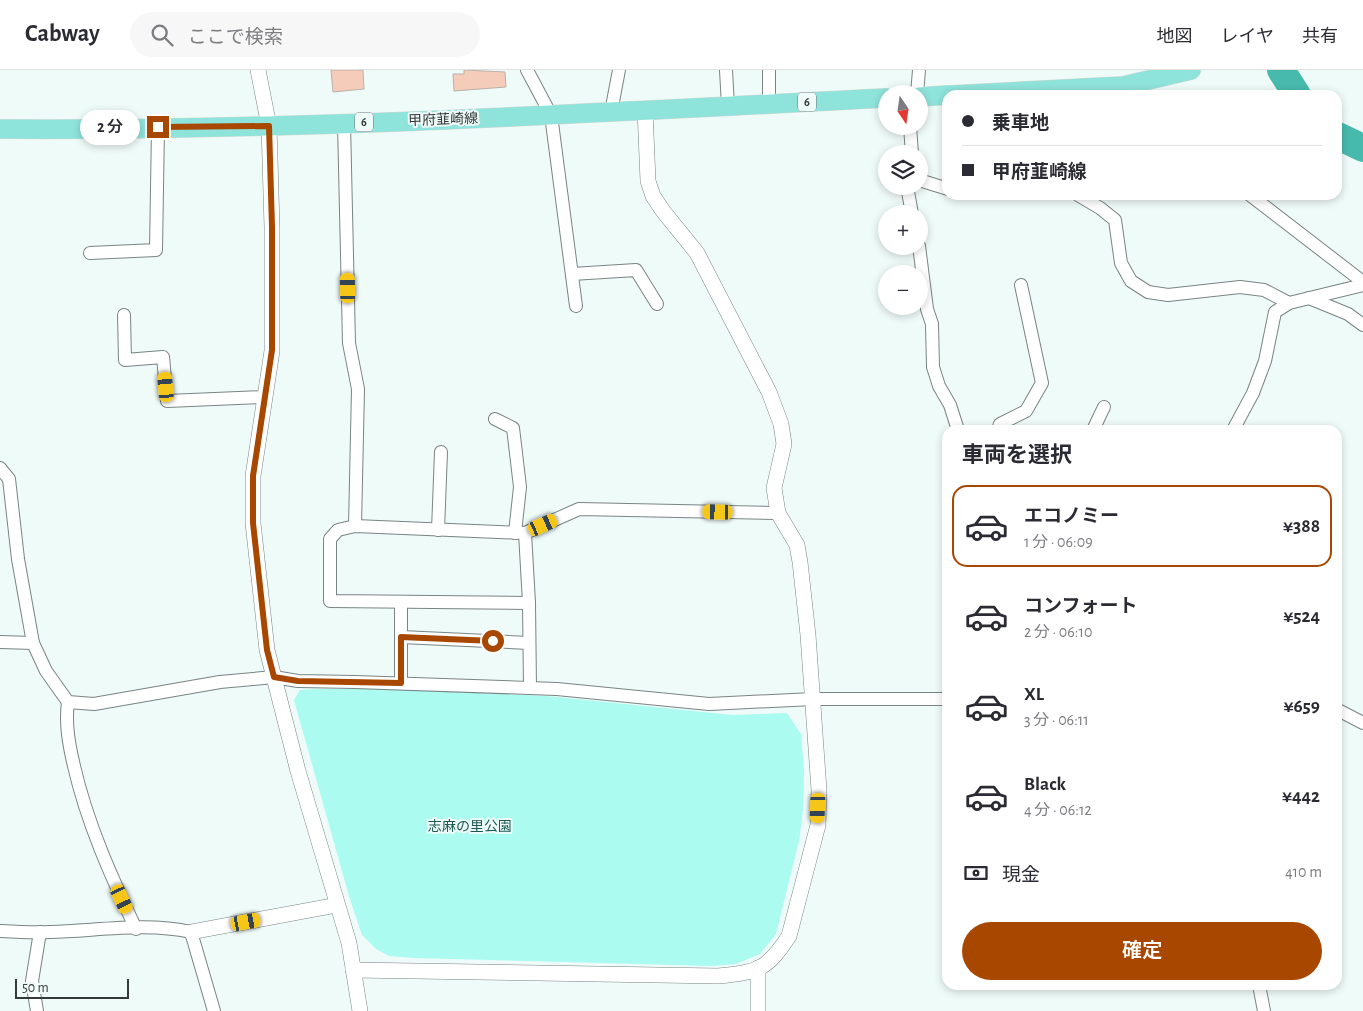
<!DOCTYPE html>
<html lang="ja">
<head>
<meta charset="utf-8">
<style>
	body { margin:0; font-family:"Alegreya Sans","Noto Sans JP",sans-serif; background:#f7f7f7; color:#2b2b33; height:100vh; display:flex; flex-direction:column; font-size:19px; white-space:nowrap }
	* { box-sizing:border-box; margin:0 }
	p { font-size:16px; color:#7c7c81 }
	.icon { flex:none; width:28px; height:28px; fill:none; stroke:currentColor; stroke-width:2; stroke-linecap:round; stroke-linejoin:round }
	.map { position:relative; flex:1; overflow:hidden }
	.details { position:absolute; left:942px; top:355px; width:400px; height:565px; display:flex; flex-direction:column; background:#fff; border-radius:15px; box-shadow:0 2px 8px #0003 }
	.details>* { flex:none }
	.banner { position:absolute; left:942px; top:20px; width:400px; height:110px; border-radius:15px; box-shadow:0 2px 8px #0003; display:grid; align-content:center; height:110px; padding:0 20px; background:#fff }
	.needle { width:32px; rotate:167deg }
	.tools { position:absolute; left:878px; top:15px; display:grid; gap:10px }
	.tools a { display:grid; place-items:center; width:50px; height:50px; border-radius:50%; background:#fff; box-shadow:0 2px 8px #0003; font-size:25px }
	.scale { position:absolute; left:15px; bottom:12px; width:114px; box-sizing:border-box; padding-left:5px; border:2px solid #353a39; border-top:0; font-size:14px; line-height:18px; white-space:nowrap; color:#353a39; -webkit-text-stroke:4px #effbf9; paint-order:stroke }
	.end { position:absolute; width:22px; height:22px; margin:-11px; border:6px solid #a84700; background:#fff; box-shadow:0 0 0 2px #fff }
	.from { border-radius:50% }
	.bubble { position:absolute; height:35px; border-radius:18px; background:#fff; box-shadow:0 2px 8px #0003; font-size:16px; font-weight:600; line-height:35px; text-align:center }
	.car { position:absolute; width:15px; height:30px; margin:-15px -8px; border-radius:6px; box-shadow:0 0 4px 1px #0007; background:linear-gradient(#f5c518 24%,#345 0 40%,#f5c518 0 76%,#345 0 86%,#f5c518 0) }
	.banner b { display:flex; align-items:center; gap:18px; height:48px; font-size:19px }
	.banner b+b { border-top:1px solid #e1e1e2 }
	.banner i { width:12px; height:12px; background:#2b2b33 }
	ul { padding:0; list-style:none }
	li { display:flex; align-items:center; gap:15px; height:82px; margin:0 10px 8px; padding:0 10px; border:2px solid transparent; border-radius:15px }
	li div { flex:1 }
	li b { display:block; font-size:19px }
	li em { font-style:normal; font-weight:600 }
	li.current { border-color:#a84700 }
	li>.icon { width:45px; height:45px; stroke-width:1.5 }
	h2 { padding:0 20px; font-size:22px; line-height:60px }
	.pay { display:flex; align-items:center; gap:12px; height:55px; padding:0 20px; font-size:19px }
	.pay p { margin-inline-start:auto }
	.cta { display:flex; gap:10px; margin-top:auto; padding:10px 20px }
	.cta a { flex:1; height:58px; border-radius:30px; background:#a84700; color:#fff; font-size:20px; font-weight:600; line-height:58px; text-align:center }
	header { display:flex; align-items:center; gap:30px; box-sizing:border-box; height:70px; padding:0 25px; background:#fff; border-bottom:1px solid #e1e1e2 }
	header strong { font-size:24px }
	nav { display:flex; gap:28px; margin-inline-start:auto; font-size:18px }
	.search { width:350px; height:45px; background:#f7f7f7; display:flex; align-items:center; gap:12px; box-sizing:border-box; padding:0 18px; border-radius:28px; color:#7c7c81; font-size:19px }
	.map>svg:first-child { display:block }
	.green { fill:#abfbf0 }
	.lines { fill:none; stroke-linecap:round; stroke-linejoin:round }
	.river { stroke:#48baad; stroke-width:28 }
	.building { fill:#f4ccb9; stroke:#bab0ab }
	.minor-casing { stroke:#798483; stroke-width:14 }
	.tertiary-casing { stroke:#798483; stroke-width:16 }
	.primary-casing { stroke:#d7d8d7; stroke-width:20 }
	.minor { stroke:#fff; stroke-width:12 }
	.tertiary { stroke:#fff; stroke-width:15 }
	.primary { stroke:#8ee3da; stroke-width:19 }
	.route { stroke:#a84700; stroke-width:6 }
	.labels { text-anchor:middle; stroke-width:4; stroke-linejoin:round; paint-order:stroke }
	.shield { fill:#effbf9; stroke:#6d7473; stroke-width:1 }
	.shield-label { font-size:12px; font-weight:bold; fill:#353a39 }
	.street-label { font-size:14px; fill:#353a39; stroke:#effbf9 }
	.park-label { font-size:14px; fill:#1b5a53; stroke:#effbf9 }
</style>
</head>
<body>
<header>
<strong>Cabway</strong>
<div class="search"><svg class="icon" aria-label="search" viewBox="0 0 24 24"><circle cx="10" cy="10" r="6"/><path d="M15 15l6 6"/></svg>ここで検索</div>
<nav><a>地図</a><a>レイヤ</a><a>共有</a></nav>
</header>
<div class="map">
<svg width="1363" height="941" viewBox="0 0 1363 941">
	<rect width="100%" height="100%" fill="#effbf9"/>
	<path class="green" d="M315 619H386L547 626 733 645 787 643 801 664 804 701 803 740 799 771 776 864 760 884 736 894 711 896 414 888 389 886 376 879 362 865 349 826 294 630 300 620Z"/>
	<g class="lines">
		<g class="river">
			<path d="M1281 0 1297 25"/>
			<path d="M1338 66 1363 78"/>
		</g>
	</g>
	<g class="building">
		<path d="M331 0H363L364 19 333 22Z"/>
		<path d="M464 0 505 2 506 17 454 21 453 4H464Z"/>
	</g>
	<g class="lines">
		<defs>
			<g id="minor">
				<path d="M527 0 551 45 576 236"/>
				<path d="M726 0 728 36"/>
				<path d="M769 0V34"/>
				<path d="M917 24 919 0"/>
				<path d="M611 42 619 0"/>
				<path d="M344 53 349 273 358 319 355 456"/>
				<path d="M910 56 912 84"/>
				<path d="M919 110 948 119"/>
				<path d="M907 116 912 144"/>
				<path d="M1078 125 1100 138 1115 150 1121 193 1131 211 1148 222 1168 225 1240 217 1264 220 1289 233"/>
				<path d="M1250 125 1363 212"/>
				<path d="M919 176 927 239 932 254 933 297 939 316 950 335 958 360"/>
				<path d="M90 183 156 180 158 57"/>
				<path d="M572 204 636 200 657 234"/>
				<path d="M1309 228 1348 244 1363 255"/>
				<path d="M124 245 125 290 163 287 167 331 265 327"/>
				<path d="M495 349 513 358 520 417 515 463"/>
				<path d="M998 360 1000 354 1026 341 1042 313 1021 215"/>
				<path d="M1093 360 1104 337"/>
				<path d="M1233 360 1253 323 1265 291 1275 242 1289 233 1363 215"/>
				<path d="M0 398 9 409 18 489 33 573 46 601 68 632 94 634 220 612 274 607 298 611 355 612 557 619 709 634 813 629H948"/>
				<path d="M438 460 441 382"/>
				<path d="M525 463 529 533 530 618"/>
				<path d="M529 533 330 531V469L338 460 355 456 525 463 579 439 778 443"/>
				<path d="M401 567 529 573"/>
				<path d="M0 572 33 573"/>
				<path d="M401 613V532"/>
				<path d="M68 632C65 654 69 675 74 696 87 753 111 806 136 859"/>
				<path d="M1338 640 1363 653"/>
				<path d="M0 861C17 862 33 863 50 862 96 861 146 852 191 862L214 941"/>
				<path d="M1259 915 1264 941"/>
				<path d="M37 941 32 911 40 862"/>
			</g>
			<g id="tertiary">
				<path d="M258 0 269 56 272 157V281L253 406V453L267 580 298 701 349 873 360 941"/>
				<path d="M191 862 337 835"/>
				<path d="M353 900 718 906C758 902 767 900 789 866L818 755 819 720 808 565 800 492 797 475 778 443 774 418 784 374 781 354 769 322 697 183 663 141 653 126 648 111 645 40"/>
				<path d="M758 941V898"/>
			</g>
			<g id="primary">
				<path d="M951 25 1123 16 1191 0"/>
				<path d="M919 27 948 25"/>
				<path d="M0 59C296 61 591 43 886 28"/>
			</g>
		</defs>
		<use href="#minor" class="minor-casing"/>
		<use href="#tertiary" class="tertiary-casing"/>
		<use href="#primary" class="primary-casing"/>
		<use href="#minor" class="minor"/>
		<use href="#tertiary" class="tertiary"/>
		<use href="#primary" class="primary"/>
	</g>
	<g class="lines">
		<path class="route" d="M158 57 269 56 272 157V280L253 406V453L267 580 274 607 298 611 401 613V567L493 571"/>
	</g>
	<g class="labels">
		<g class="shield">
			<rect x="798" y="22.5" width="18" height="19" rx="4"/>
			<rect x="355" y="42.5" width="18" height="19" rx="4"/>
		</g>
		<g class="shield-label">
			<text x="807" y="36">6</text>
			<text x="364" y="56">6</text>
		</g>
		<g class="street-label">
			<text transform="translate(443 49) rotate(-2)" y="5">甲府韮崎線</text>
		</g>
		<g class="park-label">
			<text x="470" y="761">志麻の里公園</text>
		</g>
	</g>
</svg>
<div class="tools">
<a><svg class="needle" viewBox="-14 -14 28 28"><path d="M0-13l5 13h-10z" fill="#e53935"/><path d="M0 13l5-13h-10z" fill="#7c7c81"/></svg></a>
<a><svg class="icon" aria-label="layers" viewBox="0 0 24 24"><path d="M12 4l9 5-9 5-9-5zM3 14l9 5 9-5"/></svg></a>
<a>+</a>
<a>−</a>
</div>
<div class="scale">50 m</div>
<i class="end from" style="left:493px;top:571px"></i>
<i class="end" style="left:158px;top:57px"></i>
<div class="bubble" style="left:80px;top:40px;width:60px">2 分</div>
<i class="car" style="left:348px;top:218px;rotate:359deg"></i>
<i class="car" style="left:166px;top:317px;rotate:355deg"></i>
<i class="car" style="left:718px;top:442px;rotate:271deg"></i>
<i class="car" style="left:543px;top:455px;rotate:66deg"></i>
<i class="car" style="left:818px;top:738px;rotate:182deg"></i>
<i class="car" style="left:122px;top:829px;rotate:155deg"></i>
<i class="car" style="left:246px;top:852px;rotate:80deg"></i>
<div class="banner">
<b><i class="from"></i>乗車地</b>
<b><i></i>甲府韮崎線</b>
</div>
<section class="details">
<h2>車両を選択</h2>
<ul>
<li class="current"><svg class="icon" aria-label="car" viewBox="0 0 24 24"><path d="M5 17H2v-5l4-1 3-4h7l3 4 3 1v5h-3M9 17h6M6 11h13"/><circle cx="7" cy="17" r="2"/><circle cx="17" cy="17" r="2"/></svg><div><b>エコノミー</b><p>1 分 · 06:09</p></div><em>¥388</em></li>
<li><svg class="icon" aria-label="car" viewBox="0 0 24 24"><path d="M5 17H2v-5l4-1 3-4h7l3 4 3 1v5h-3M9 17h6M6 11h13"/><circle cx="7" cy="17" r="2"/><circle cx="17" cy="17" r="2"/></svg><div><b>コンフォート</b><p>2 分 · 06:10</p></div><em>¥524</em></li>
<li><svg class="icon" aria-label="car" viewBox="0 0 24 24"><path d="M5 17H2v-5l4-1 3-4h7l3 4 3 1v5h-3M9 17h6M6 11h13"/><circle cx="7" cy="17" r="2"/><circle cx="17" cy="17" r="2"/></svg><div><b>XL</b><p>3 分 · 06:11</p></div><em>¥659</em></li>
<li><svg class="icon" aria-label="car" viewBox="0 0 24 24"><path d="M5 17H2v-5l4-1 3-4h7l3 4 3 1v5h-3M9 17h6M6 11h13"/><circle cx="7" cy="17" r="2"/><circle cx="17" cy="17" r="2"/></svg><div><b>Black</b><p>4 分 · 06:12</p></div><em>¥442</em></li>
</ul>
<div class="pay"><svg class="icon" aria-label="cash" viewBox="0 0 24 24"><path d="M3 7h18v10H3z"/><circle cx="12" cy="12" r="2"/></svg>現金<p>410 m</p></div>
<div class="cta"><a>確定</a></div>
</section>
</div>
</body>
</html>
